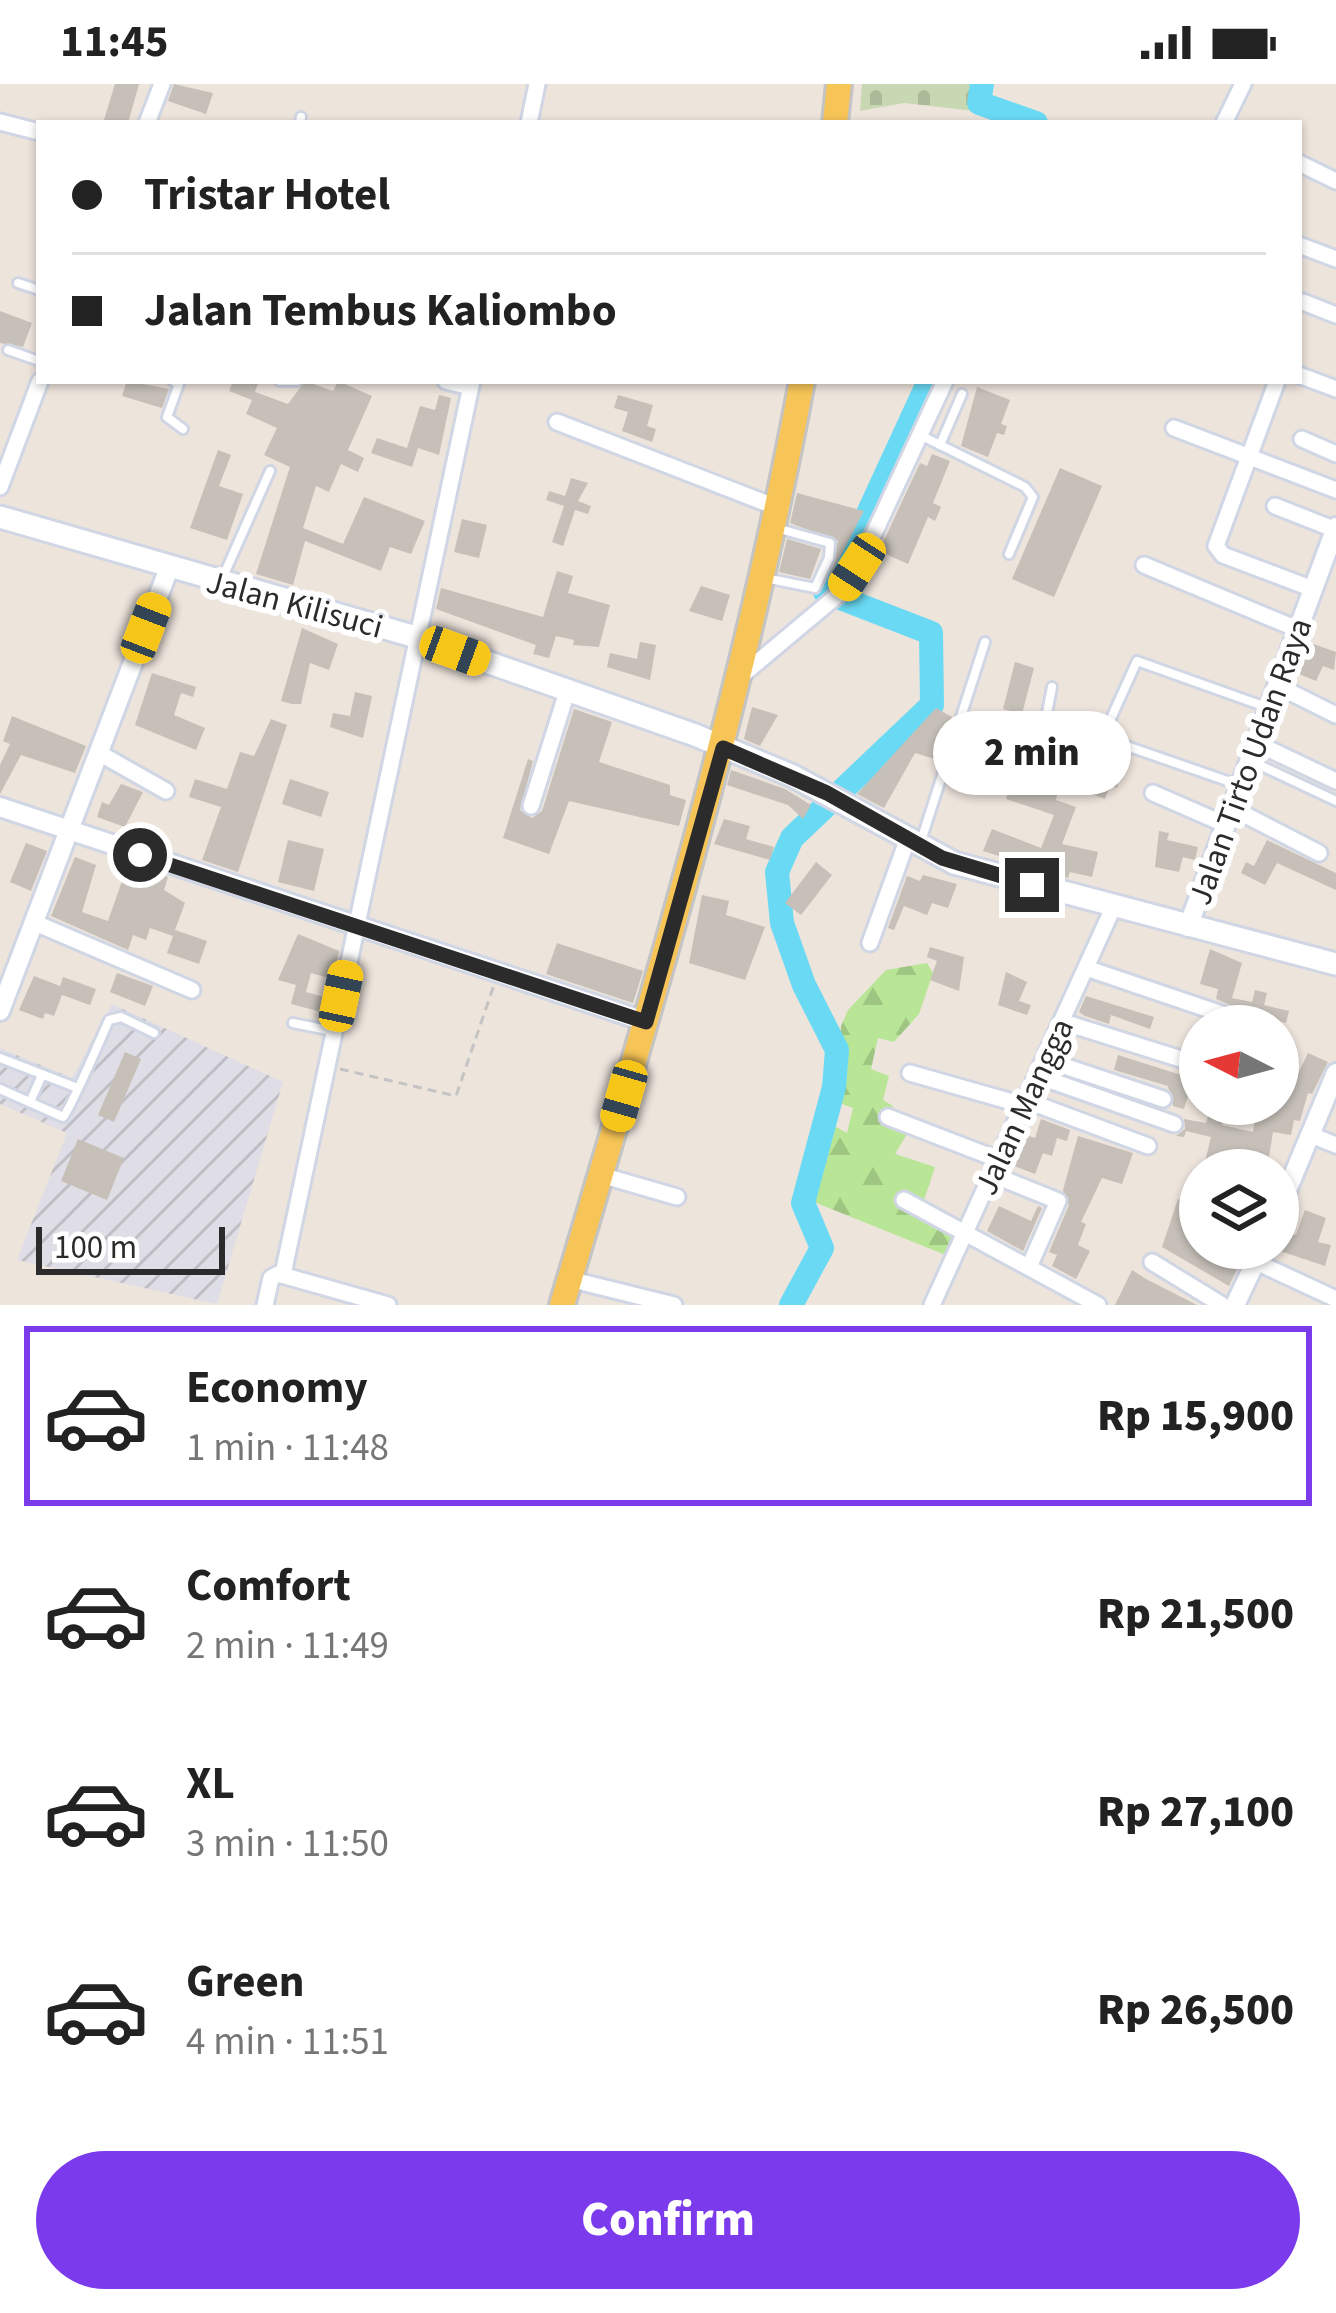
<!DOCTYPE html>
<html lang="en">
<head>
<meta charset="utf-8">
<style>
	body { margin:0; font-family:"Source Sans 3",sans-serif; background:#f2f2f2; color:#222; height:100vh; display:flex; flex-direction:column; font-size:45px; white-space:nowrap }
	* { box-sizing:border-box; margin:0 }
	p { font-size:39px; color:#767676 }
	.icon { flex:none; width:66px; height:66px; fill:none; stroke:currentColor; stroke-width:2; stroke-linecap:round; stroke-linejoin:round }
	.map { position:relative; height:1221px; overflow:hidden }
	.panel { display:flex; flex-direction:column; background:#fff; flex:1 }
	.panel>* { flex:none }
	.banner { position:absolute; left:36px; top:36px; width:1266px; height:264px; border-radius:0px; box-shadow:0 3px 9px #0004; display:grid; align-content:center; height:264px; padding:0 36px; background:#fff }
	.needle { width:78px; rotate:276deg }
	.fabs { position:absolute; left:1179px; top:921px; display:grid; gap:24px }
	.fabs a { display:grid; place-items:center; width:120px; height:120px; border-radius:50%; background:#fff; box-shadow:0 3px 9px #0004; font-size:60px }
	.scale { position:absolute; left:36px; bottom:30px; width:189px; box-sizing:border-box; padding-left:12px; border:6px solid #2b2b2b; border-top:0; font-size:33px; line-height:42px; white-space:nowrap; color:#2b2b2b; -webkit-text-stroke:9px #fff; paint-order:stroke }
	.end { position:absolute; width:54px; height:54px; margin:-27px; border:15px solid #2b2b2b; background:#fff; box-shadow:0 0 0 6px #fff }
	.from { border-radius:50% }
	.bubble { position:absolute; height:84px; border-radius:42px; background:#fff; box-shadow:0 3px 9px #0004; font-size:39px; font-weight:800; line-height:84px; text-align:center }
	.car { position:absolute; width:36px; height:72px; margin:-36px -18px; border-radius:15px; box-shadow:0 0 9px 3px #0007; background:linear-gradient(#f5c518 24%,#345 0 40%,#f5c518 0 76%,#345 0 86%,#f5c518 0) }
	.banner b { display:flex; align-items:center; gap:42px; height:114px; font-size:45px }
	.banner b+b { border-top:3px solid #e0e0e0 }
	.banner i { width:30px; height:30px; background:#222 }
	ul { padding:21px 0 0; list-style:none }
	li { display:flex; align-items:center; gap:36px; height:180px; margin:0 24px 18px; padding:0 12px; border:6px solid transparent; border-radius:0px }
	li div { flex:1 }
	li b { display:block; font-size:45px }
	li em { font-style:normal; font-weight:800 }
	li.active { border-color:#7c3aed }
	li>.icon { width:108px; height:108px; stroke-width:1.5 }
	.button { display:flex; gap:24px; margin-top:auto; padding:24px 36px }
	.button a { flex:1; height:138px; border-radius:72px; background:#7c3aed; color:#fff; font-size:48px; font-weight:800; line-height:138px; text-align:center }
	.status { display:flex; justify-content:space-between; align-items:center; height:84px; padding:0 60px; background:#fff; direction:ltr }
	.status svg { height:33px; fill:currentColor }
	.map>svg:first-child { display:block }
	.industrial { fill:url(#industrial-furrows) }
	.forest { fill:url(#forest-firs) }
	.cemetery { fill:url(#cemetery-stones) }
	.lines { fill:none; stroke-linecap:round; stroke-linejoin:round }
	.river { stroke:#6adaf4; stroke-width:24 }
	.building { fill:#c6c0b8 }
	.service-casing { stroke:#d1d6e4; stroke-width:14 }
	.minor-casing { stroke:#d1d6e4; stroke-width:21 }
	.tertiary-casing { stroke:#d1d6e4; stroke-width:24 }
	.secondary-casing { stroke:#d1d6e4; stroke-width:27 }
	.primary-casing { stroke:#c4c4c4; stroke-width:30 }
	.path { stroke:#c4c4c4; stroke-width:3; stroke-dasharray:9 6; stroke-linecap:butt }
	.service { stroke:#fff; stroke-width:8 }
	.minor { stroke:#fff; stroke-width:15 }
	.tertiary { stroke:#fff; stroke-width:18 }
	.secondary { stroke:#fff; stroke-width:21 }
	.primary { stroke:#f7c557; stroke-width:24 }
	.route { stroke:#2b2b2b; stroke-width:15 }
	.labels { text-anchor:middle; stroke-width:12; stroke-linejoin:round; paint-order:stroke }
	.street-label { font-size:33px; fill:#2b2b2b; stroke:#fff }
</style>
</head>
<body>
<div class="status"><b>11:45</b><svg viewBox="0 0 49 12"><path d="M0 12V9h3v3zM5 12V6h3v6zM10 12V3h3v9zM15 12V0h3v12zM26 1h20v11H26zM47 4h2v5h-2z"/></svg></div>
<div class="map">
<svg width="1336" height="1221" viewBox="0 0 1336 1221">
	<defs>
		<pattern id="industrial-furrows" width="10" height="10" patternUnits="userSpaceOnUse" patternTransform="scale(3)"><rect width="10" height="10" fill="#dfdde5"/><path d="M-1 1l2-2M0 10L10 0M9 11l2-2" fill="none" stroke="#c0bec5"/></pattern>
		<pattern id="forest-firs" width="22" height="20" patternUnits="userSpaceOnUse" patternTransform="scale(3)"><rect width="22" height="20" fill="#b8e696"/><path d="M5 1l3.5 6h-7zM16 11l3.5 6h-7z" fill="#9ec581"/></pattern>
		<pattern id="cemetery-stones" width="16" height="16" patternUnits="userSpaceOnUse" patternTransform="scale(3)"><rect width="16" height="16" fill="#c8d8b2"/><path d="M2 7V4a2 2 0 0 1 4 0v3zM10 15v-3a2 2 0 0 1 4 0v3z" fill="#acba99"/></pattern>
	</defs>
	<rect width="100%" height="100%" fill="#ede4dc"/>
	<path class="industrial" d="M112 920 283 998 217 1220 17 1176 67 1049 0 1020V964L72 994Z"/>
	<path class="forest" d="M927 879 933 889 919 930 894 958 878 954 871 985 889 992 883 1016 893 1022 889 1040 907 1050 895 1070 935 1083 922 1122 965 1141 953 1174 814 1118 829 1039 847 1049 853 1024 836 1018 841 942 848 926 886 886Z"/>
	<path class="cemetery" d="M862 0H990L983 28 904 19 860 27Z"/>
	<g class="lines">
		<g class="river">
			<path d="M982 0 979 19 1036 39"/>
			<path d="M791 1221 822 1164 803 1119 834 1003 837 966 804 901 782 839 777 788 792 754 932 621 931 549 825 508 848 473 929 297"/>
		</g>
	</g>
	<g class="building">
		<path d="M115 0H139L128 39H103Z"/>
		<path d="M174 0 213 9 206 30 168 17Z"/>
		<path d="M0 227 32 239 23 263 0 259Z"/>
		<path d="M127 297 169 305 162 324 122 312Z"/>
		<path d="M233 297H259L253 313 255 308 288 320 305 297 333 307 338 297 372 312 348 366 364 374 358 388 341 380 329 408 316 402 303 444 343 460 364 413 425 437 411 470 390 463 381 487 305 457 293 501 256 490 290 383 264 371 277 344 246 330 252 316 229 307Z"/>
		<path d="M977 303 1010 316 1001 340 1007 342 1004 351 997 349 988 373 961 362Z"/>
		<path d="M439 311 451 314 439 371 418 364 412 383 371 369 377 354 407 364 420 322 435 326Z"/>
		<path d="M618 311 653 321 647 342 656 345 652 358 622 347 628 328 614 324Z"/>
		<path d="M218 366 231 371 219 402 243 410 227 456 190 444Z"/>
		<path d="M932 370 950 377 933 419 941 423 935 437 928 433 908 480 879 467 920 379 927 382Z"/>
		<path d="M1060 384 1102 402 1054 513 1012 495Z"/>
		<path d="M571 394 588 399 578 417 591 422 588 430 575 426 563 462 552 458 564 422 546 416 549 407 565 412Z"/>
		<path d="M797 409 864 427 829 494 838 457 790 439Z"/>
		<path d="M462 435 487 441 479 474 454 468Z"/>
		<path d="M787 455 821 465 810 495 779 488Z"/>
		<path d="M557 487 573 492 568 509 610 521 599 563 573 561 574 556 556 552 549 574 533 570 536 561 436 525 441 504 543 533Z"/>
		<path d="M701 502 730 511 722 537 689 527Z"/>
		<path d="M302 544 338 560 329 586 310 579 301 620H292L281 617Z"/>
		<path d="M640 558 656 561 650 596 607 583 610 569 637 575Z"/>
		<path d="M1308 558 1336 568 1334 586 1323 582 1316 597 1297 589Z"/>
		<path d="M1015 578 1034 584 1022 630 1003 625Z"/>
		<path d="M152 589 196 603 193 613 181 609 174 631 205 644 196 666 135 641Z"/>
		<path d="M355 608 372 612 363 654 330 643 333 629 350 632Z"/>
		<path d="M752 623 778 631 760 662 744 655Z"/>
		<path d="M936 624 952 633 938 676 915 669 884 724 857 710Z"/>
		<path d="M574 625 612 638 599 678 670 701V711L686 716 679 742 569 717 549 770 503 754 528 675 533 677 520 726 532 734 542 727Z"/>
		<path d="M12 632 86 662 75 689 21 671 0 710V681L10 660 3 657Z"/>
		<path d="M271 635 287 641 238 788 202 776 221 723 189 713 195 695 227 705 240 668 254 672Z"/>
		<path d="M1100 668 1123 677 1117 704 1110 701 1105 715 1084 707Z"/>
		<path d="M731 686 785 705 811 721 803 735 788 721 727 701Z"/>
		<path d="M1035 686 1061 691 1056 716 1076 723 1062 760 1098 768 1092 793 1070 788 1068 794 983 767 992 745 1041 764 1054 731 1006 715 1011 701 1030 708Z"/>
		<path d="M290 695 329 708 321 733 282 720Z"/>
		<path d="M121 700 143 708 125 743 97 733 102 718 109 721Z"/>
		<path d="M724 735 750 742 746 755 774 763 770 776 714 760Z"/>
		<path d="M1159 747 1169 749 1167 756 1198 763 1195 776 1183 773 1179 788 1155 783Z"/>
		<path d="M288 756 324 765 314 807 278 798Z"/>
		<path d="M1267 756 1336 789V806L1277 779 1265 801 1241 789 1246 778 1254 782Z"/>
		<path d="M26 759 47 767 31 807 10 798Z"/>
		<path d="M75 773 96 781 82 828 108 837 128 780 168 793 164 806 185 819 175 846 207 857 199 880 167 869 173 852 150 844 146 856 133 851 128 866 51 832Z"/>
		<path d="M816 778 832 791 801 831 785 819Z"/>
		<path d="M923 791 957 800 948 824 932 819 927 831 904 822 894 846 888 844 907 792 920 797Z"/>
		<path d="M702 811 729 817 726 831 765 843 745 896 689 879Z"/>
		<path d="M298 850 339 867 333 895 311 889 306 908 328 914 325 929 291 920 296 901 278 896Z"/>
		<path d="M557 859 643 887 633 919 546 890Z"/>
		<path d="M930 863 964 873 959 907 930 896 937 877 927 873Z"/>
		<path d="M1210 865 1242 879 1232 914 1252 918 1255 906 1267 909 1264 921 1289 927 1286 939 1258 932 1255 942H1240L1242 933 1233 922 1216 915 1218 905 1200 900Z"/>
		<path d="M1006 888 1027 898 1019 917 1031 921 1027 931 998 921Z"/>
		<path d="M117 889 153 902 145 922 110 908Z"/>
		<path d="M34 892 60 902 63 893 96 905 90 921 62 911 54 932 45 929 43 935 19 926Z"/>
		<path d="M1086 912 1154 933 1150 945 1111 931 1109 940 1085 932 1079 928Z"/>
		<path d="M125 968 141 975 114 1038 98 1031Z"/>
		<path d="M1308 969 1328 978 1312 1010 1308 1009 1300 1037 1294 1036 1291 1051 1273 1048 1267 1086H1203L1211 1053 1186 1047 1184 1053 1176 1052 1185 1045 1184 1035 1206 1039 1212 1020 1227 1024 1222 1041 1253 1048 1257 1020H1278V986L1298 990Z"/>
		<path d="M1118 971 1200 997 1196 1010 1189 1008 1184 1025 1173 1022 1168 1002 1114 986Z"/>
		<path d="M1041 1035 1070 1046 1067 1057 1057 1054 1052 1072 1043 1069 1035 1090 1009 1080 1023 1050 1035 1054Z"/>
		<path d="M1078 1052 1133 1069 1122 1100 1102 1094 1081 1138 1086 1140 1078 1161 1090 1167 1076 1195 1052 1182 1057 1171 1049 1168 1069 1121 1063 1106Z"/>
		<path d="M78 1055 124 1074 107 1116 61 1097Z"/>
		<path d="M1178 1115 1190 1119 1183 1141 1200 1146V1164H1214L1220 1174 1238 1183 1229 1202 1162 1163Z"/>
		<path d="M999 1122 1031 1137 1038 1122 1042 1124 1023 1167 987 1147Z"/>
		<path d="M1305 1126 1326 1134 1318 1158 1331 1161 1325 1182 1277 1166 1280 1147 1296 1151Z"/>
		<path d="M1132 1186 1146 1195 1197 1221H1115Z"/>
	</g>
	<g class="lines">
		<defs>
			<g id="service">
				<path d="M300 39 301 33"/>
				<path d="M18 199 39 206"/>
				<path d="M8 266 39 277"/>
				<path d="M173 297 179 300 167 333 183 345"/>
				<path d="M280 297H297"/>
				<path d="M920 351 1025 403 1033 413 1009 470"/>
				<path d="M940 361 962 310"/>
				<path d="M765 494 815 504 829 474 830 459 776 444"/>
				<path d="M222 495 270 387"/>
				<path d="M1052 603 1046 634 1236 700"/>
				<path d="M1103 652 1137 577 1266 623"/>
				<path d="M1249 676 1336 717"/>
				<path d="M920 760 985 558"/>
				<path d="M293 939 333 947"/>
				<path d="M0 974 75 1003"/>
				<path d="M0 1005 63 1033C69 1028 101 954 109 936L121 933 154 949"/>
				<path d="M30 1018 42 991"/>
			</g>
			<g id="minor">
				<path d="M0 38 39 48"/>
				<path d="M147 39 162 0"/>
				<path d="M529 39 537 0"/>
				<path d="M1224 39 1243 0"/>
				<path d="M1299 79 1336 97"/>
				<path d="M1299 161 1336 175"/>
				<path d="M1303 218 1336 231"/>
				<path d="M1299 291 1336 305"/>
				<path d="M446 297 470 303"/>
				<path d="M1277 297 1216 462 1223 471 1313 505"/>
				<path d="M557 338 781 425"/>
				<path d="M1174 344 1336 406"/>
				<path d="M1302 355 1336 370"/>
				<path d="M0 403 40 297"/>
				<path d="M1275 422 1336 446"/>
				<path d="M1144 481 1297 545"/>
				<path d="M740 593 839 510 869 460 945 297"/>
				<path d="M1276 601 1336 631"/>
				<path d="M1254 658 1336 697"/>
				<path d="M99 669 166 707"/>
				<path d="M1153 709 1224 740"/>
				<path d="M531 722 567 608"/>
				<path d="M1230 723 1319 769"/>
				<path d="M33 838 192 906"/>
				<path d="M870 859 908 754"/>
				<path d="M1086 884 1225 931"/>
				<path d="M1063 938 1200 981"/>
				<path d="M1046 976 1163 1015"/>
				<path d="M910 989 1023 1021"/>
				<path d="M1038 992 1174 1040"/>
				<path d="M1025 1016 1148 1062"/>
				<path d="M888 1033 997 1075"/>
				<path d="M1311 1051 1336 1061"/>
				<path d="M991 1090 1058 1117 1029 1183"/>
				<path d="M601 1091 677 1113"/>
				<path d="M904 1116 1098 1221"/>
				<path d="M1226 1164 1336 1215"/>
				<path d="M1152 1178 1222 1221"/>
				<path d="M283 1190 472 297"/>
				<path d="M569 1195 674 1221"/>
				<path d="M265 1221 271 1194 278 1190 388 1221"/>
				<path d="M932 1221 1113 824"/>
			</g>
			<g id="tertiary">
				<path d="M0 723 647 938"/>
				<path d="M1188 843 1336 443"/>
				<path d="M0 927 169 484"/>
				<path d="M1278 1128 1336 989"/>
				<path d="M1235 1221 1262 1164"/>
			</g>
			<path id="secondary" d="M0 433 416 553 695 651 793 692 954 779 1336 880"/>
			<g id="primary">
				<path d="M835 39 839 0"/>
				<path d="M562 1221C653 915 744 611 802 297"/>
			</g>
		</defs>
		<use href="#service" class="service-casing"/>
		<use href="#minor" class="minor-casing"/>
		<use href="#tertiary" class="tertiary-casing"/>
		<use href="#secondary" class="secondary-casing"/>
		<use href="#primary" class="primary-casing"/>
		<path class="path" d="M340 985 456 1012 494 901"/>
		<use href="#service" class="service"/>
		<use href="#minor" class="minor"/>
		<use href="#tertiary" class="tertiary"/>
		<use href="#secondary" class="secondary"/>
		<use href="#primary" class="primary"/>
	</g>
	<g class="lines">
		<path class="route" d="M140 771 646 938 723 664 827 709 942 774 1032 801"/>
	</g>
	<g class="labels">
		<g class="street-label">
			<text transform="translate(295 519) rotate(15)" y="12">Jalan Kilisuci</text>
			<text transform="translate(1249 677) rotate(-70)" y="12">Jalan Tirto Udan Raya</text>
			<text transform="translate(1023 1022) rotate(-65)" y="12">Jalan Mangga</text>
		</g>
	</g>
</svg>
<div class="fabs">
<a><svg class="needle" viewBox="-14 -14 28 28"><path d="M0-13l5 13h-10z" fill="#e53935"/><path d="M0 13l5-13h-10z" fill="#767676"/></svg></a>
<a><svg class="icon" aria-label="layers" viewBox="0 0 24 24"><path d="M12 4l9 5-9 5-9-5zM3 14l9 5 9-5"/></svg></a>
</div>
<div class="scale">100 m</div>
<i class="end from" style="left:140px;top:771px"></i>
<i class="end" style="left:1032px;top:801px"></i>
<div class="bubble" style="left:933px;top:627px;width:198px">2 min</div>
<i class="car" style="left:857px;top:483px;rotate:213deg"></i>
<i class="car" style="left:146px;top:544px;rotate:21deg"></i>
<i class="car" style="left:455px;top:567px;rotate:110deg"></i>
<i class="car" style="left:341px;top:912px;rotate:12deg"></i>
<i class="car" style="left:624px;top:1012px;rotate:196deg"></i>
<div class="banner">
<b><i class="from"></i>Tristar Hotel</b>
<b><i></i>Jalan Tembus Kaliombo</b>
</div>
</div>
<section class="panel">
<ul>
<li class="active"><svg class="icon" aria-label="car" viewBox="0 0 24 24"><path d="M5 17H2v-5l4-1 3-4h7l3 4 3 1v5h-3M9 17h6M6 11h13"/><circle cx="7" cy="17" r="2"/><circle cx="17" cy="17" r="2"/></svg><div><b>Economy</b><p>1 min · 11:48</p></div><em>Rp 15,900</em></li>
<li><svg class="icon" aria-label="car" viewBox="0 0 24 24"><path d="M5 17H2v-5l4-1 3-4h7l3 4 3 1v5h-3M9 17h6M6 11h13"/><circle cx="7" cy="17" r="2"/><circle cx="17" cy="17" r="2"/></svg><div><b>Comfort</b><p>2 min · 11:49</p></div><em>Rp 21,500</em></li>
<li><svg class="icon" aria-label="car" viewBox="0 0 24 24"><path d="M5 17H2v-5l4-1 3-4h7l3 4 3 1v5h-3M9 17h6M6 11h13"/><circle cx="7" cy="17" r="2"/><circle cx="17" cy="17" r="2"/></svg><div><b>XL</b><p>3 min · 11:50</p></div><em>Rp 27,100</em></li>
<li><svg class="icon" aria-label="car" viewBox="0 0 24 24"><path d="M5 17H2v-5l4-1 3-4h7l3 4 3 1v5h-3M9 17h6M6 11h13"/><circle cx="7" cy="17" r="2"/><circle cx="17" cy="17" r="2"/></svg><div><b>Green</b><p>4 min · 11:51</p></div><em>Rp 26,500</em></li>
</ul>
<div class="button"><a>Confirm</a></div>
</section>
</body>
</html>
